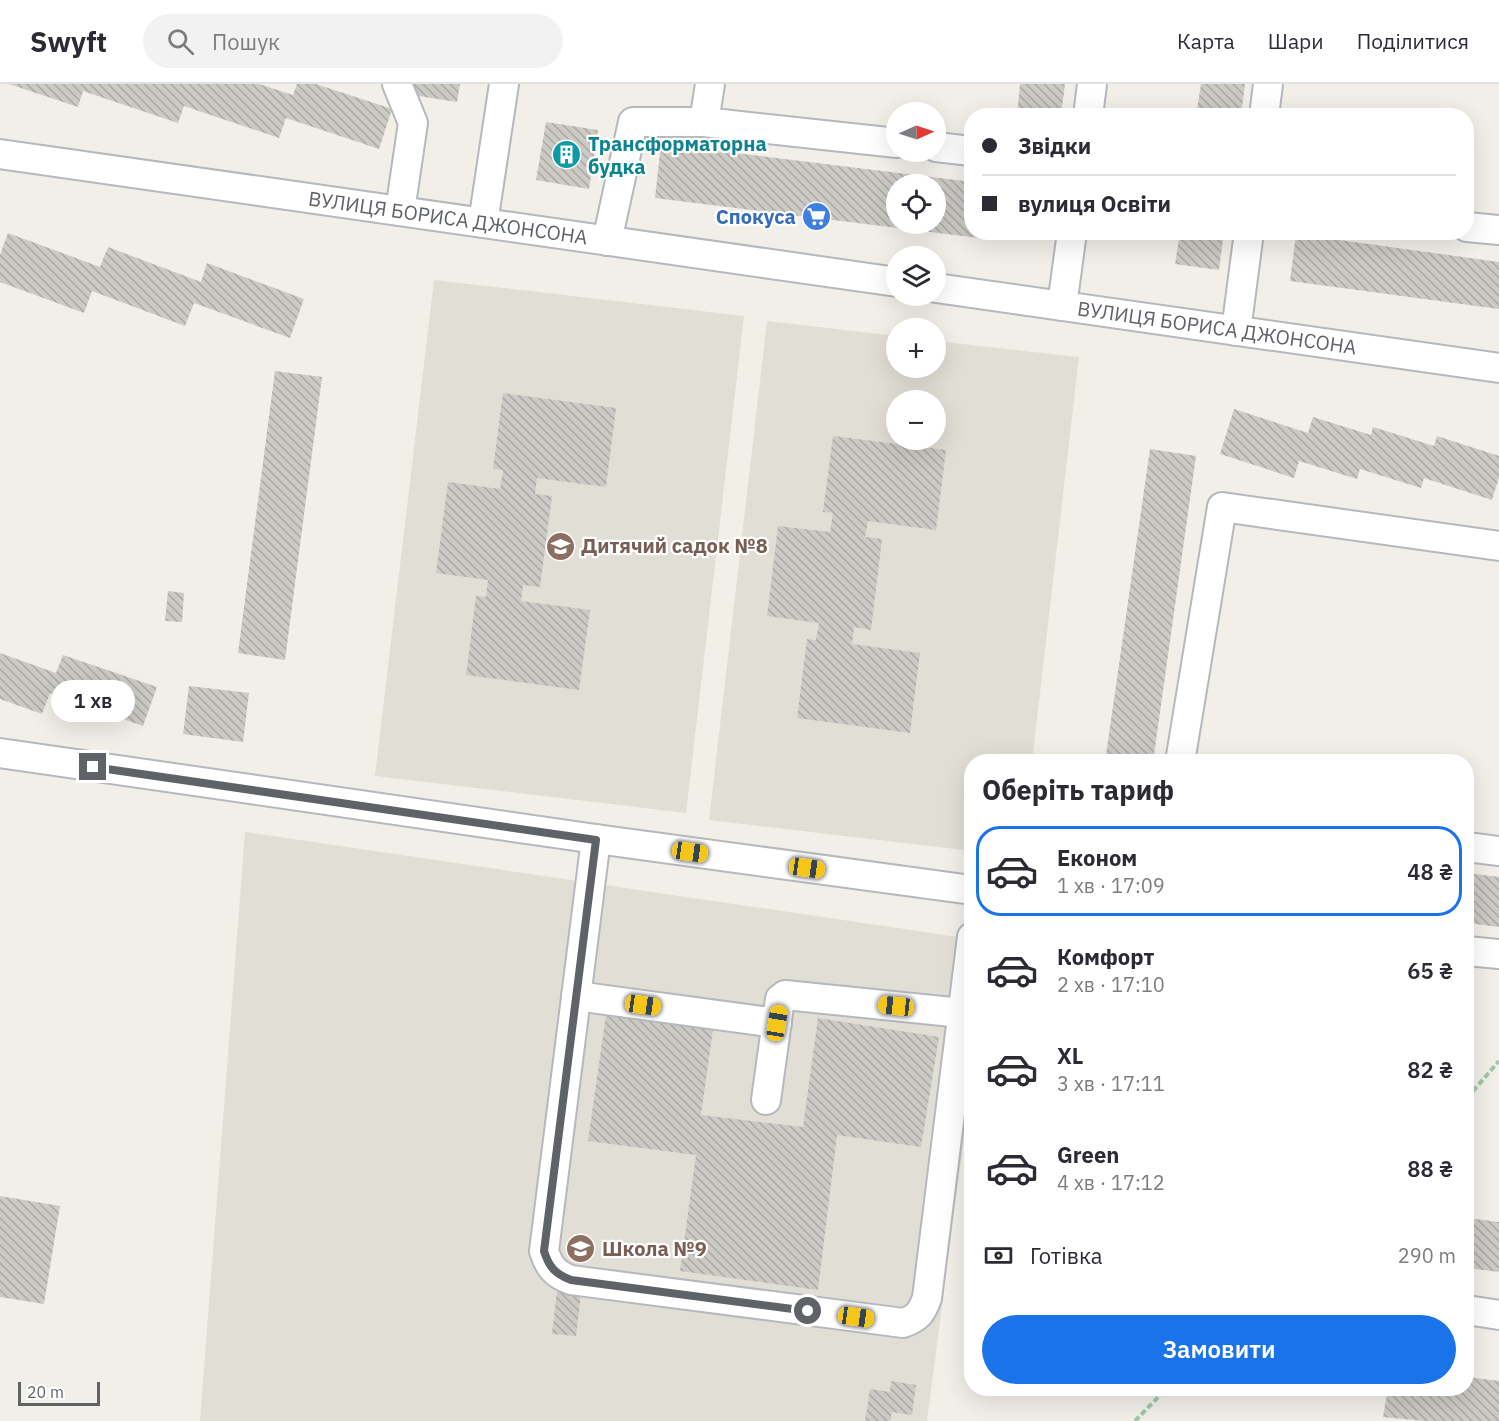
<!DOCTYPE html>
<html lang="uk">
<head>
<meta charset="utf-8">
<style>
	body { margin:0; font-family:"IBM Plex Sans",sans-serif; background:#f2f2f3; color:#2b2b33; height:100vh; display:flex; flex-direction:column; font-size:22px; white-space:nowrap }
	* { box-sizing:border-box; margin:0 }
	p { font-size:20px; color:#7c7c81 }
	.icon { flex:none; width:33px; height:33px; fill:none; stroke:currentColor; stroke-width:2; stroke-linecap:round; stroke-linejoin:round }
	.map { position:relative; flex:1; overflow:hidden }
	.panel { position:absolute; left:964px; top:670px; width:510px; height:642px; display:flex; flex-direction:column; background:#fff; border-radius:24px; box-shadow:0 6px 24px #0002 }
	.panel>* { flex:none }
	.banner { position:absolute; left:964px; top:24px; width:510px; height:132px; border-radius:24px; box-shadow:0 6px 24px #0002; display:grid; align-content:center; height:132px; padding:0 18px; background:#fff }
	.needle { width:39px; rotate:87deg }
	.controls { position:absolute; left:886px; top:18px; display:grid; gap:12px }
	.controls a { display:grid; place-items:center; width:60px; height:60px; border-radius:50%; background:#fff; box-shadow:0 6px 24px #0002; font-size:30px }
	.scale { position:absolute; left:18px; bottom:15px; width:82px; box-sizing:border-box; padding-left:6px; border:3px solid #5f6368; border-top:0; font-size:16px; line-height:21px; white-space:nowrap; color:#5f6368; -webkit-text-stroke:4px #fff; paint-order:stroke }
	.end { position:absolute; width:27px; height:27px; margin:-14px; border:8px solid #5f6368; background:#fff; box-shadow:0 0 0 3px #fff }
	.from { border-radius:50% }
	.bubble { position:absolute; height:42px; border-radius:21px; background:#fff; box-shadow:0 6px 24px #0002; font-size:20px; font-weight:600; line-height:42px; text-align:center }
	.car { position:absolute; width:18px; height:36px; margin:-18px -9px; border-radius:8px; box-shadow:0 0 4px 2px #0007; background:linear-gradient(#f5c518 24%,#345 0 40%,#f5c518 0 76%,#345 0 86%,#f5c518 0) }
	.banner b { display:flex; align-items:center; gap:21px; height:57px; font-size:22px }
	.banner b+b { border-top:2px solid #e1e1e2 }
	.banner i { width:15px; height:15px; background:#2b2b33 }
	ul { padding:0; list-style:none }
	li { display:flex; align-items:center; gap:18px; height:90px; margin:0 12px 9px; padding:0 6px; border:3px solid transparent; border-radius:24px }
	li div { flex:1 }
	li b { display:block; font-size:22px }
	li em { font-style:normal; font-weight:600 }
	li.current { border-color:#1a73e8 }
	li>.icon { width:54px; height:54px; stroke-width:1.5 }
	h2 { padding:0 18px; font-size:27px; line-height:72px }
	.pay { display:flex; align-items:center; gap:15px; height:66px; padding:0 18px; font-size:22px }
	.pay p { margin-inline-start:auto }
	.action { display:flex; gap:12px; margin-top:auto; padding:12px 18px }
	.action a { flex:1; height:69px; border-radius:36px; background:#1a73e8; color:#fff; font-size:24px; font-weight:600; line-height:69px; text-align:center }
	header { display:flex; align-items:center; gap:36px; box-sizing:border-box; height:84px; padding:0 30px; background:#fff; border-bottom:2px solid #e1e1e2 }
	header strong { font-size:28px }
	nav { display:flex; gap:33px; margin-inline-start:auto; font-size:21px }
	.search { width:420px; height:54px; background:#f2f2f3; display:flex; align-items:center; gap:15px; box-sizing:border-box; padding:0 21px; border-radius:33px; color:#7c7c81; font-size:22px }
	.map>svg:first-child { display:block }
	.education { fill:#e1ded6; fill-rule:evenodd }
	.building { fill:url(#building-back-hatch); fill-rule:evenodd }
	.lines { fill:none; stroke-linecap:round; stroke-linejoin:round }
	.minor-casing { stroke:#b5b8bc; stroke-width:32 }
	.path { stroke:#9cc7a9; stroke-width:4; stroke-dasharray:6 3; stroke-linecap:butt }
	.minor { stroke:#fff; stroke-width:28 }
	.route { stroke:#5f6368; stroke-width:8 }
	.labels { text-anchor:middle; stroke-width:4.5; stroke-linejoin:round; paint-order:stroke }
	.culture-label { font-size:20px; font-weight:bold; fill:#0d838f; stroke:#fff; text-anchor:start }
	.shop-label { font-size:20px; font-weight:bold; fill:#366cbe; stroke:#fff; text-anchor:end }
	.street-label { font-size:20px; fill:#5f6368; stroke:#fff }
	.education-label { font-size:20px; font-weight:bold; fill:#785e54; stroke:#fff; text-anchor:start }
</style>
</head>
<body>
<header>
<strong>Swyft</strong>
<div class="search"><svg class="icon" aria-label="search" viewBox="0 0 24 24"><circle cx="10" cy="10" r="6"/><path d="M15 15l6 6"/></svg>Пошук</div>
<nav><a>Карта</a><a>Шари</a><a>Поділитися</a></nav>
</header>
<div class="map">
<svg width="1499" height="1337" viewBox="0 0 1499 1337">
	<defs>
		<pattern id="building-back-hatch" width="6" height="6" patternUnits="userSpaceOnUse" patternTransform="scale(1.5)"><rect width="6" height="6" fill="#cccac5"/><path d="M-1 5l2 2M0 0l6 6M5-1l2 2" fill="none" stroke="#a9a8a4"/></pattern>
	</defs>
	<rect width="100%" height="100%" fill="#f1efe8"/>
	<g class="education">
		<path d="M434 196 744 232 686 729 375 692Z"/>
		<path d="M767 237 897 252V284H936V257L1079 273 1032 678H972V767L709 736ZM897 316H936V356H897Z"/>
		<path d="M245 748 972 855V993L927 1337H200Z"/>
	</g>
	<g class="building">
		<path d="M9 0H259L293 11 297 0H316L392 25 379 65 286 34 279 54 184 22 178 39 83 7 78 23Z"/>
		<path d="M414 0H460L457 18 412 11Z"/>
		<path d="M1020 0H1065L1061 32H1017Z"/>
		<path d="M1201 0H1245L1241 32H1196Z"/>
		<path d="M546 38 598 46 589 105 536 96Z"/>
		<path d="M661 60 972 98V148H996L995 156 655 114ZM897 100H936V140H897Z"/>
		<path d="M1180 148H1224L1219 186 1175 180Z"/>
		<path d="M8 149 100 183 108 163 201 198 207 179 304 215 290 254 194 219 185 242 92 207 84 229 0 198V171Z"/>
		<path d="M1296 150 1499 178V225L1290 197Z"/>
		<path d="M275 287 322 293 285 576 238 569Z"/>
		<path d="M503 309 616 324 606 403 537 394 535 410 552 412 540 503 523 501 521 517 590 526 579 606 466 591 476 512 486 513 488 496 436 489 448 398 500 405 503 386 493 385Z"/>
		<path d="M1234 325 1308 349 1313 333 1371 351 1373 343 1434 362 1437 352 1499 372V393L1492 416 1424 394 1421 404 1360 385 1357 395 1299 377 1294 394 1220 370Z"/>
		<path d="M833 352 946 366 936 446 868 437 865 453 882 455 871 546 854 543 852 560 920 569 910 649 797 634 807 555 816 556 819 539 767 532 778 442 830 448 833 429 823 428Z"/>
		<path d="M1150 365 1196 372 1153 678H1105Z"/>
		<path d="M168 507 184 509 182 538 165 537Z"/>
		<path d="M0 569 56 589 63 571 157 603 143 642 50 609 42 630 0 615Z"/>
		<path d="M189 602 249 609 243 658 183 650Z"/>
		<path d="M1467 789 1499 793V843L1467 839Z"/>
		<path d="M606 931 713 945 701 1031 803 1043 818 934 939 953 921 1063 837 1051 818 1206 680 1187 696 1071 588 1057Z"/>
		<path d="M0 1112 60 1122 44 1220 0 1213Z"/>
		<path d="M1467 1134 1499 1138V1188L1467 1184Z"/>
		<path d="M557 1207 581 1210 576 1252 552 1250Z"/>
		<path d="M1467 1293 1499 1297V1337H1424L1383 1333 1388 1305H1467Z"/>
		<path d="M891 1297 916 1301 912 1331 892 1328 890 1337H865L870 1305 890 1308Z"/>
	</g>
	<g class="lines">
		<defs>
			<g id="minor">
				<path d="M397 0 413 39 400 127"/>
				<path d="M1088 32 1092 0"/>
				<path d="M1264 32 1268 0"/>
				<path d="M704 38 897 59"/>
				<path d="M936 63 971 67"/>
				<path d="M0 70 897 198"/>
				<path d="M483 139 504 0"/>
				<path d="M1467 143 1499 146"/>
				<path d="M607 157 633 38H704L710 0"/>
				<path d="M936 204 1499 284"/>
				<path d="M1062 222 1072 148"/>
				<path d="M1236 247 1249 148"/>
				<path d="M0 669 596 755 972 806"/>
				<path d="M1180 678 1222 423 1499 462"/>
				<path d="M596 755 544 1167C549 1183 555 1190 571 1196L903 1239C918 1234 922 1228 927 1214L972 853"/>
				<path d="M1467 763 1499 767"/>
				<path d="M1467 867 1499 870"/>
				<path d="M576 912 777 939"/>
				<path d="M766 1016 780 915 785 911 962 929"/>
				<path d="M1467 1226 1499 1231"/>
			</g>
		</defs>
		<use href="#minor" class="minor-casing"/>
		<g class="path">
			<path d="M1467 1014 1499 977"/>
			<path d="M1135 1337 1166 1305"/>
		</g>
		<use href="#minor" class="minor"/>
	</g>
	<g class="lines">
		<path class="route" d="M93 683 596 756 544 1167C549 1183 555 1190 571 1196L808 1227"/>
	</g>
	<defs>
		<symbol id="building-disc" viewBox="-11 -11 22 22"><circle r="9.5" fill="#0f9aa8" stroke="#fff"/><path d="M-4-6H4V6H1V3H-1V6H-4ZM-2.5-4.3h1.7v1.8h-1.7ZM.8-4.3h1.7v1.8H.8ZM-2.5-1h1.7V.8h-1.7ZM.8-1h1.7V.8H.8Z" fill="#fff"/></symbol>
		<symbol id="supermarket-disc" viewBox="-11 -11 22 22"><circle r="9.5" fill="#3f7fe0" stroke="#fff"/><path d="M-6-5.5h2.5l.6 2H6L4.5 2H-2.5L-4.4-4H-6ZM-1.5 3.2a1.3 1.3 0 1 0 .1 0ZM3 3.2a1.3 1.3 0 1 0 .1 0Z" fill="#fff"/></symbol>
		<symbol id="school-disc" viewBox="-11 -11 22 22"><circle r="9.5" fill="#8d6e63" stroke="#fff"/><path d="M0-5L7-2L0 1L-7-2ZM-4 1L0 2.5L4 1V4Q0 6-4 4Z" fill="#fff"/></symbol>
	</defs>
	<g fill-rule="evenodd">
		<use href="#building-disc" x="550" y="54" width="33" height="33"/>
		<use href="#supermarket-disc" x="800" y="116" width="33" height="33"/>
		<use href="#school-disc" x="544" y="446" width="33" height="33"/>
		<use href="#school-disc" x="564" y="1148" width="33" height="33"/>
	</g>
	<g class="labels">
		<g class="culture-label">
			<text x="588" y="67">Трансформаторна<tspan x="588" dy="23">будка</tspan></text>
		</g>
		<g class="shop-label">
			<text x="796" y="140">Спокуса</text>
		</g>
		<g class="street-label">
			<text transform="translate(448 134) rotate(8)" y="7">ВУЛИЦЯ БОРИСА ДЖОНСОНА</text>
			<text transform="translate(1217 244) rotate(8)" y="7">ВУЛИЦЯ БОРИСА ДЖОНСОНА</text>
		</g>
		<g class="education-label">
			<text x="581" y="469">Дитячий садок №8</text>
			<text x="602" y="1172">Школа №9</text>
		</g>
	</g>
</svg>
<div class="controls">
<a><svg class="needle" viewBox="-14 -14 28 28"><path d="M0-13l5 13h-10z" fill="#e53935"/><path d="M0 13l5-13h-10z" fill="#7c7c81"/></svg></a>
<a><svg class="icon" aria-label="locate" viewBox="0 0 24 24"><circle cx="12" cy="12" r="6"/><path d="M12 2v4M12 18v4M2 12h4M18 12h4"/></svg></a>
<a><svg class="icon" aria-label="layers" viewBox="0 0 24 24"><path d="M12 4l9 5-9 5-9-5zM3 14l9 5 9-5"/></svg></a>
<a>+</a>
<a>−</a>
</div>
<div class="scale">20 m</div>
<i class="end from" style="left:808px;top:1227px"></i>
<i class="end" style="left:93px;top:683px"></i>
<div class="bubble" style="left:51px;top:596px;width:84px">1 хв</div>
<i class="car" style="left:690px;top:768px;rotate:98deg"></i>
<i class="car" style="left:807px;top:784px;rotate:98deg"></i>
<i class="car" style="left:643px;top:921px;rotate:98deg"></i>
<i class="car" style="left:896px;top:922px;rotate:276deg"></i>
<i class="car" style="left:777px;top:939px;rotate:9deg"></i>
<i class="car" style="left:856px;top:1233px;rotate:98deg"></i>
<div class="banner">
<b><i class="from"></i>Звідки</b>
<b><i></i>вулиця Освіти</b>
</div>
<section class="panel">
<h2>Оберіть тариф</h2>
<ul>
<li class="current"><svg class="icon" aria-label="car" viewBox="0 0 24 24"><path d="M5 17H2v-5l4-1 3-4h7l3 4 3 1v5h-3M9 17h6M6 11h13"/><circle cx="7" cy="17" r="2"/><circle cx="17" cy="17" r="2"/></svg><div><b>Економ</b><p>1 хв · 17:09</p></div><em>48 ₴</em></li>
<li><svg class="icon" aria-label="car" viewBox="0 0 24 24"><path d="M5 17H2v-5l4-1 3-4h7l3 4 3 1v5h-3M9 17h6M6 11h13"/><circle cx="7" cy="17" r="2"/><circle cx="17" cy="17" r="2"/></svg><div><b>Комфорт</b><p>2 хв · 17:10</p></div><em>65 ₴</em></li>
<li><svg class="icon" aria-label="car" viewBox="0 0 24 24"><path d="M5 17H2v-5l4-1 3-4h7l3 4 3 1v5h-3M9 17h6M6 11h13"/><circle cx="7" cy="17" r="2"/><circle cx="17" cy="17" r="2"/></svg><div><b>XL</b><p>3 хв · 17:11</p></div><em>82 ₴</em></li>
<li><svg class="icon" aria-label="car" viewBox="0 0 24 24"><path d="M5 17H2v-5l4-1 3-4h7l3 4 3 1v5h-3M9 17h6M6 11h13"/><circle cx="7" cy="17" r="2"/><circle cx="17" cy="17" r="2"/></svg><div><b>Green</b><p>4 хв · 17:12</p></div><em>88 ₴</em></li>
</ul>
<div class="pay"><svg class="icon" aria-label="cash" viewBox="0 0 24 24"><path d="M3 7h18v10H3z"/><circle cx="12" cy="12" r="2"/></svg>Готівка<p>290 m</p></div>
<div class="action"><a>Замовити</a></div>
</section>
</div>
</body>
</html>
